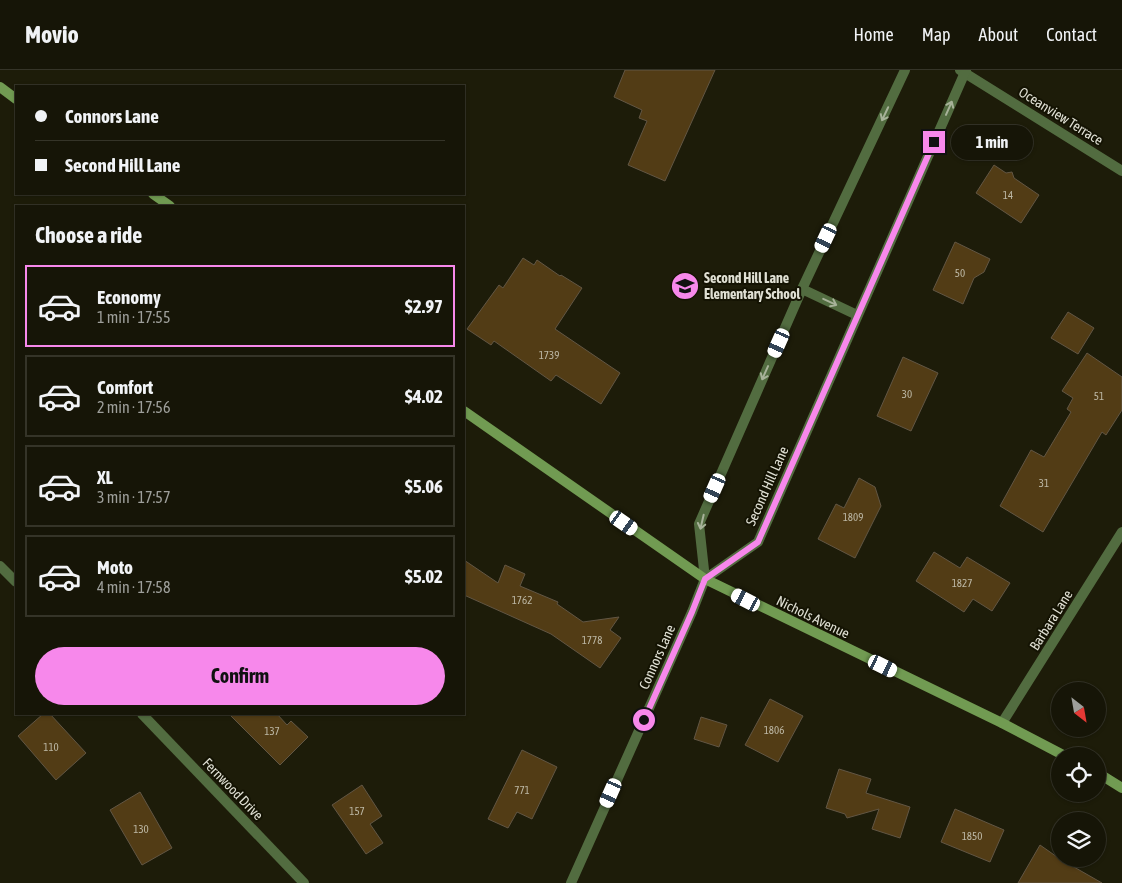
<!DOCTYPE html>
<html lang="en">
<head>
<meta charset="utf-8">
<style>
	body { margin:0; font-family:"Asap Condensed",sans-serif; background:#232215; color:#f1f3f6; height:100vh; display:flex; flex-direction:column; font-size:19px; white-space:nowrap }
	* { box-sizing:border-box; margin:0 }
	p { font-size:16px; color:#9e9f9b }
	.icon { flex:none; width:28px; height:28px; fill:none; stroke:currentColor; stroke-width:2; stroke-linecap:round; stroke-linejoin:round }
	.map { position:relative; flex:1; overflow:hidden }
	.side { position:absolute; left:15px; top:135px; width:450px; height:510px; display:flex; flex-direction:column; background:#161507; border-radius:0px; box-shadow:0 1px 4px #0004,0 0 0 1px #353428 }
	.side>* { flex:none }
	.banner { position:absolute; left:15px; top:15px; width:450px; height:110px; border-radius:0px; box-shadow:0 1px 4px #0004,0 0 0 1px #353428; display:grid; align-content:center; height:110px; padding:0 20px; background:#161507 }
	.needle { width:32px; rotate:149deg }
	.buttons { position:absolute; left:1051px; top:612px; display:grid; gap:10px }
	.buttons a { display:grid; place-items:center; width:55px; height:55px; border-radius:50%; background:#161507; box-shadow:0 1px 4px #0004,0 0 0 1px #353428; font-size:25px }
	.end { position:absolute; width:22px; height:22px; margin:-11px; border:6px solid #f788eb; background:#111; box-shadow:0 0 0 2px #111 }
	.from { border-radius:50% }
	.bubble { position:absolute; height:35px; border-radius:18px; background:#161507; box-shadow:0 1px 4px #0004,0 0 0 1px #353428; font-size:16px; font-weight:700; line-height:35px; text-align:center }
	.car { position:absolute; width:15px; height:30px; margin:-15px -8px; border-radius:6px; box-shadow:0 0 4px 1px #0007; background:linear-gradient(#fff 24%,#345 0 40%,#fff 0 76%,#345 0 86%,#fff 0) }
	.banner b { display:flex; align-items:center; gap:18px; height:48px; font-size:19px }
	.banner b+b { border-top:1px solid #353428 }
	.banner i { width:12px; height:12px; background:#f1f3f6 }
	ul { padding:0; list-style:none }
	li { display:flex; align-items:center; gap:15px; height:82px; margin:0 10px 8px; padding:0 10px; border:2px solid #353428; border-radius:0px }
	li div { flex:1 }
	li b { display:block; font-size:19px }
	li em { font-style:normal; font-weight:700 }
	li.current { border-color:#f788eb }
	li>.icon { width:45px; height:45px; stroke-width:1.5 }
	h2 { padding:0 20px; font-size:22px; line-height:60px }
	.button { display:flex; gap:10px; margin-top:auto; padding:10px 20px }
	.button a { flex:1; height:58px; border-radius:30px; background:#f788eb; color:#111; font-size:20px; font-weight:700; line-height:58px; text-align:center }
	header { display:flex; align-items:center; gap:30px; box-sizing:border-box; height:70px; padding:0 25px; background:#161507; border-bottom:1px solid #353428 }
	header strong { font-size:24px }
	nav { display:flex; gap:28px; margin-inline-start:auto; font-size:18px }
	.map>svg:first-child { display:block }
	.building { fill:#523c15; stroke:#625644 }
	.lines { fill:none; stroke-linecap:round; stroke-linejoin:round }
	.minor { stroke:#526c40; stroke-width:10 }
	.tertiary { stroke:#526c40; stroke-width:10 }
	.secondary { stroke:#719b52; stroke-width:10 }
	.oneway { stroke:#a7b299 }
	.route { stroke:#f788eb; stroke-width:6 }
	.labels { text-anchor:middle; stroke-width:4; stroke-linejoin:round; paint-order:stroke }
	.number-label { font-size:11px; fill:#bcb7a4 }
	.street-label { font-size:14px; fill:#e0e0d4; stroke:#141303 }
	.poi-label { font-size:14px; font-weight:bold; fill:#e0e0d4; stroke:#141303; text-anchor:start }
</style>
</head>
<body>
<header>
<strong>Movio</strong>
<nav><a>Home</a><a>Map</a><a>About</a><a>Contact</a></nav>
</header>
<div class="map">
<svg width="1122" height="813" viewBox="0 0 1122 813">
	<rect width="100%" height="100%" fill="#1d1c09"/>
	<g class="building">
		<path d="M625 0H715L665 111 628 95 647 51 639 48 642 40 614 27Z"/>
		<path d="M994 95 1006 103 1012 102 1014 108 1039 125 1021 153 976 123Z"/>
		<path d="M955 172 990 189 984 202 974 208 963 234 933 220Z"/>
		<path d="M523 188 534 195 537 190 560 206 561 205 582 218 555 259 620 303 601 334 556 305 551 311 494 271 491 275 467 259 499 215 503 218Z"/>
		<path d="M1068 242 1094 258 1078 284 1051 268Z"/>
		<path d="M1087 283 1122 307V340L1106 365 1102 362 1043 462 1000 436 1031 380 1044 387 1071 342 1067 339 1073 328 1062 321Z"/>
		<path d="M903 287 938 303 911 361 877 346Z"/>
		<path d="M859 408 875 417 881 436 855 488 818 469 836 434 844 438Z"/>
		<path d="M934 482 960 498 967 487 1010 513 992 541 973 529 964 542 916 511Z"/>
		<path d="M464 490 498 513 505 495 525 504 520 516 558 532 557 534 583 552 619 547 610 560 621 568 600 598 551 564 464 525Z"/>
		<path d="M770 629 803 646 778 692 745 675Z"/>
		<path d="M43 644H50L86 683 56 710 18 666Z"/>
		<path d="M229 644H277L287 655 291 651 308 667 280 695Z"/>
		<path d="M701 647 727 655 719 677 694 669Z"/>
		<path d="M522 680 557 697 532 749 517 742 508 758 488 749Z"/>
		<path d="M839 699 871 709 866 723 910 737 900 768 872 759 879 739 847 748 845 744 826 738Z"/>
		<path d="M362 715 382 746 370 754 383 773 366 784 332 735Z"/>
		<path d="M140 722 172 778 142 795 110 740Z"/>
		<path d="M955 739 1004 760 990 792 941 772Z"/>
		<path d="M1040 775 1060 789 1102 813H1018Z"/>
	</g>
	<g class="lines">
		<g class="minor">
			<path d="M960 0 1122 101"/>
			<path d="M0 496 16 512"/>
			<path d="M142 644 304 813"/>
			<path d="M1002 653 1122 462"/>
		</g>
		<g class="tertiary">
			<path d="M802 219 857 245"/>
			<path d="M705 509 758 472 966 0"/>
			<path d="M571 813 692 542 705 509 699 454 802 219 905 0"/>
		</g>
		<g class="secondary">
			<path d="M0 17 16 29"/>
			<path d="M153 124 170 136"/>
			<path d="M464 341 705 509 1002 653 1065 686"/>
			<path d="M1098 703 1122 718"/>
		</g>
	</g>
	<defs><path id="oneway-shaft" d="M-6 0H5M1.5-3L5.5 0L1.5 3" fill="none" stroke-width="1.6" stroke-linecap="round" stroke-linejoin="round" transform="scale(1.25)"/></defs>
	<g class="oneway">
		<use href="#oneway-shaft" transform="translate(949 38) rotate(-66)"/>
		<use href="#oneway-shaft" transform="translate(885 44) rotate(115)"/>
		<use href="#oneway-shaft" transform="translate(830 232) rotate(25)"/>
		<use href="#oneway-shaft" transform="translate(765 303) rotate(114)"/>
		<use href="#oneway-shaft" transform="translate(702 452) rotate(103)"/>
	</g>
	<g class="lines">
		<path class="route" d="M644 650 692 542 705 509 758 472 934 72"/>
	</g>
	<defs>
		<symbol id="school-disc" viewBox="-11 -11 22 22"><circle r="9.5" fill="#f788eb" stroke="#141303"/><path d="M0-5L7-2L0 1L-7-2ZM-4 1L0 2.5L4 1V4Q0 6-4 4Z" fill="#111"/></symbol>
	</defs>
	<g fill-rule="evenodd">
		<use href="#school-disc" x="669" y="200" width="32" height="32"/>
	</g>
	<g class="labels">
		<g class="number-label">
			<text x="1008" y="129">14</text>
			<text x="960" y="207">50</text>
			<text x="549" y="289">1739</text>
			<text x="907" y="328">30</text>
			<text x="1099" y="330">51</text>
			<text x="1044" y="417">31</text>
			<text x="853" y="451">1809</text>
			<text x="962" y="517">1827</text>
			<text x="522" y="534">1762</text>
			<text x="592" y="574">1778</text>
			<text x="774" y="664">1806</text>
			<text x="272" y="665">137</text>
			<text x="51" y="681">110</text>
			<text x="522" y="724">771</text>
			<text x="357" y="745">157</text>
			<text x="141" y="763">130</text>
			<text x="972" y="770">1850</text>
		</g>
		<g class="street-label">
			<text transform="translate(1061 46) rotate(32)" y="5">Oceanview Terrace</text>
			<text transform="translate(767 416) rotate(-66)" y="5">Second Hill Lane</text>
			<text transform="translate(813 547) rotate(26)" y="5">Nichols Avenue</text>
			<text transform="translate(1051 550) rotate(-58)" y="5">Barbara Lane</text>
			<text transform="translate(657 587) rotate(-66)" y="5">Connors Lane</text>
			<text transform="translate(233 719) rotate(46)" y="5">Fernwood Drive</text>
		</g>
		<g class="poi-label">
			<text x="704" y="213">Second Hill Lane<tspan x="704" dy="16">Elementary School</tspan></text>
		</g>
	</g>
</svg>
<div class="buttons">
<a><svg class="needle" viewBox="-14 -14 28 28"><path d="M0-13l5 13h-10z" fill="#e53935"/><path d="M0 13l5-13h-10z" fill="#9e9f9b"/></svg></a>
<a><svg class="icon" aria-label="locate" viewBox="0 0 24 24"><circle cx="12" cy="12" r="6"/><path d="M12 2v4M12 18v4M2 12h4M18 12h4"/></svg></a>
<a><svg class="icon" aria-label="layers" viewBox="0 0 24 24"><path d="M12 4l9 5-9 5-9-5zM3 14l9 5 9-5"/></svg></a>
</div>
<i class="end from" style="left:644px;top:650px"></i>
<i class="end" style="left:934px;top:72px"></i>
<div class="bubble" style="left:951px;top:55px;width:82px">1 min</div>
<i class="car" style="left:826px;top:168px;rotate:205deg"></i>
<i class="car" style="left:779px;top:273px;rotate:204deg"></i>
<i class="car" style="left:715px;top:418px;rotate:204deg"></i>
<i class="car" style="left:624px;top:453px;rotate:125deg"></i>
<i class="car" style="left:746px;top:530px;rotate:297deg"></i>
<i class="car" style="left:883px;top:596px;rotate:116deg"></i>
<i class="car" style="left:611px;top:723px;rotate:204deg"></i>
<div class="banner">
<b><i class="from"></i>Connors Lane</b>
<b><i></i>Second Hill Lane</b>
</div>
<section class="side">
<h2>Choose a ride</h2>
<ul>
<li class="current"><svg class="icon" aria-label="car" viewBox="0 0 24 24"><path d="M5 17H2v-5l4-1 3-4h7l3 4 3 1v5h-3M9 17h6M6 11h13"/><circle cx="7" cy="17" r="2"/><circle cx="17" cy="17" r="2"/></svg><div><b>Economy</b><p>1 min · 17:55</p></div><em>$2.97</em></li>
<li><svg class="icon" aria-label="car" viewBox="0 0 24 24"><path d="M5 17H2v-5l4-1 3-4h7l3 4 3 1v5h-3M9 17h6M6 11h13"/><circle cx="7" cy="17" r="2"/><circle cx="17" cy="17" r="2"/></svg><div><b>Comfort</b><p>2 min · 17:56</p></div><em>$4.02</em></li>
<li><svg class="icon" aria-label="car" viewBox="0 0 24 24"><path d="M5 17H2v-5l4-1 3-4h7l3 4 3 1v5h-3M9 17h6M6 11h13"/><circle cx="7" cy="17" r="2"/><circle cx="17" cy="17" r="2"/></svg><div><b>XL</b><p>3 min · 17:57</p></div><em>$5.06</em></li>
<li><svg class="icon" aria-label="car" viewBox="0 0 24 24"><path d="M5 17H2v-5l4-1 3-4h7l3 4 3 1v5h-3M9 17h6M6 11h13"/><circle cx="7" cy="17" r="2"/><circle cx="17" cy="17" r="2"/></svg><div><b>Moto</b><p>4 min · 17:58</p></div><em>$5.02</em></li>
</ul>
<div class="button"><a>Confirm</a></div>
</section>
</div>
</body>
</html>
